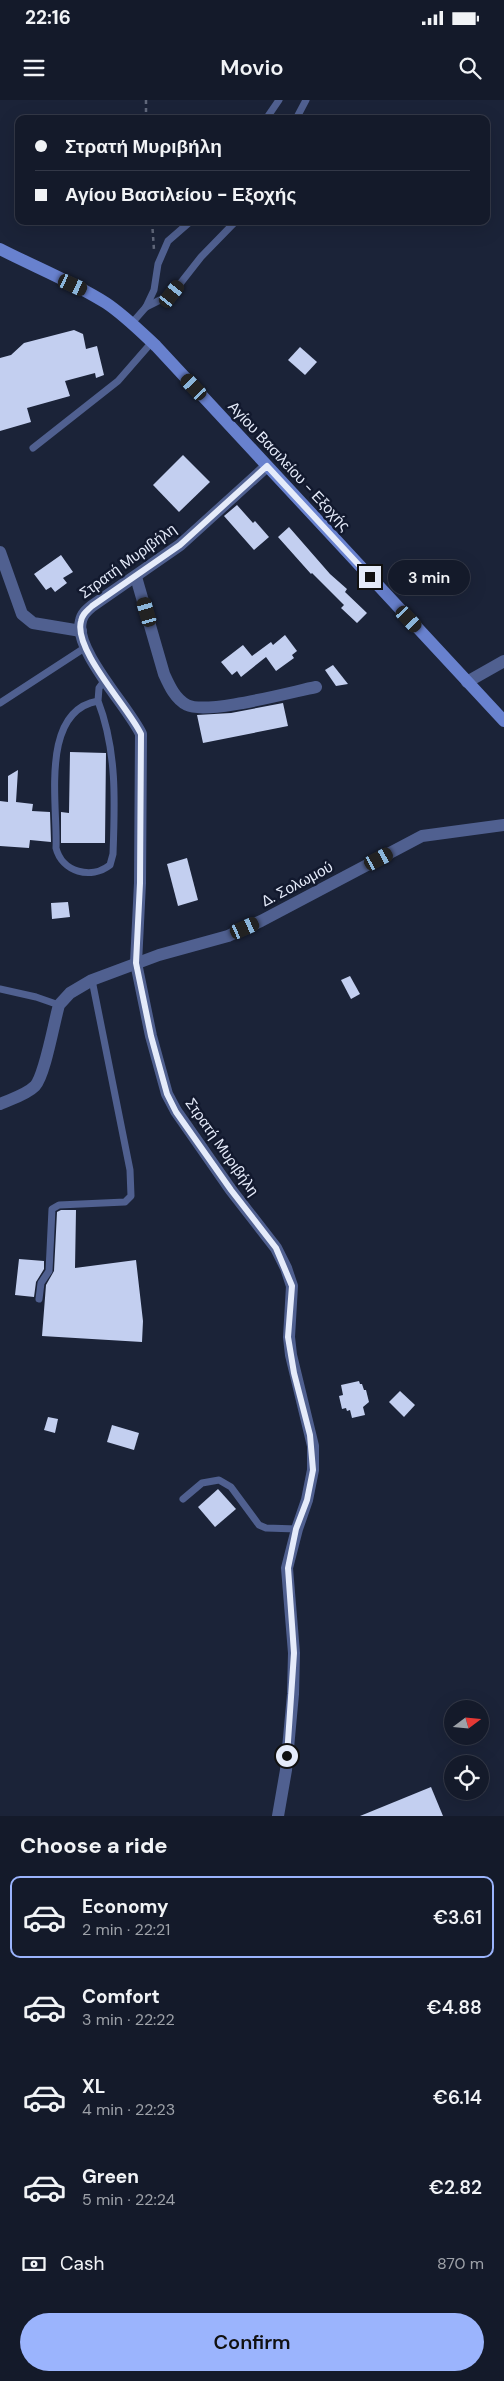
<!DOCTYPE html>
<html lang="en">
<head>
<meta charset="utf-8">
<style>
	body { margin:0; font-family:"DM Sans",sans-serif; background:#1d2332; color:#f1f3f6; height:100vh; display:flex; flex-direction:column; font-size:19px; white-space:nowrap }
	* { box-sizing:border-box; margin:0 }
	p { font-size:16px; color:#9da1a8 }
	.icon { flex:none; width:28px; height:28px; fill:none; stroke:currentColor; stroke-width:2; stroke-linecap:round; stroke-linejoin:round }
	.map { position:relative; height:1716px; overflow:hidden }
	.details { display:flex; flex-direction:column; background:#141a2a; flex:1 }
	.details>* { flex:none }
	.guide { position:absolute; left:15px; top:15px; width:475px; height:110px; border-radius:10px; box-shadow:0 5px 20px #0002,0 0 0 1px #333847; display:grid; align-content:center; height:110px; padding:0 20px; background:#141a2a }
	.needle { width:32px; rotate:74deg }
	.controls { position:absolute; left:444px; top:1600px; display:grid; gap:10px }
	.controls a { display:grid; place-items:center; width:45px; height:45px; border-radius:50%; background:#141a2a; box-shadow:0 5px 20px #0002,0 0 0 1px #333847; font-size:25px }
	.end { position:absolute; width:22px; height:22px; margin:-11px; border:6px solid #e5ebfa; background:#111; box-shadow:0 0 0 2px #111 }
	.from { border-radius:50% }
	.bubble { position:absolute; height:35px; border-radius:18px; background:#141a2a; box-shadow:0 5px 20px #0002,0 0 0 1px #333847; font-size:16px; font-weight:600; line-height:35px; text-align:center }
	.car { position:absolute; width:15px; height:30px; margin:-15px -8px; border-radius:6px; box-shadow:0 0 4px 1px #0007; background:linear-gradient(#222 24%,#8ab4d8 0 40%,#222 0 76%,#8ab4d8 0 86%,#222 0) }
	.guide b { display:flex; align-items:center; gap:18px; height:48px; font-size:19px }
	.guide b+b { border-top:1px solid #333847 }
	.guide i { width:12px; height:12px; background:#f1f3f6 }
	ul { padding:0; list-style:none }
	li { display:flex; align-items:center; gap:15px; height:82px; margin:0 10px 8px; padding:0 10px; border:2px solid transparent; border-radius:10px }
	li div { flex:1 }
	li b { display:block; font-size:19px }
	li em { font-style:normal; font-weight:600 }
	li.selected { border-color:#9bb4fd }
	li>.icon { width:45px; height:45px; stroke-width:1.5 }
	h2 { padding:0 20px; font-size:22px; line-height:60px }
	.pay { display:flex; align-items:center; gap:12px; height:55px; padding:0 20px; font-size:19px }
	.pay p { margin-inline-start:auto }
	.primary-button { display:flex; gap:10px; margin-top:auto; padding:10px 20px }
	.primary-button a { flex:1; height:58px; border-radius:30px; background:#9bb4fd; color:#111; font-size:20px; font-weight:600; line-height:58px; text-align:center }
	.status { display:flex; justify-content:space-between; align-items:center; height:35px; padding:0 25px; background:#141a2a; direction:ltr }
	.status svg { height:14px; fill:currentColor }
	header { display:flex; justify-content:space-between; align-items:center; height:65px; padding:0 20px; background:#141a2a; font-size:22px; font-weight:600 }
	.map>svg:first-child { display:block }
	.building { fill:#c3cff0 }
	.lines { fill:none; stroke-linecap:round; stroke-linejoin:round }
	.path { stroke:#61687b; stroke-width:2.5; stroke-dasharray:4 4; stroke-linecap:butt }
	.lane { stroke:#506090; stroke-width:7 }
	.street { stroke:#506090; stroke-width:12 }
	.secondary { stroke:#6881ce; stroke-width:12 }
	.route { stroke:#e5ebfa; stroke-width:6 }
	.labels { text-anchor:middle; stroke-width:5; stroke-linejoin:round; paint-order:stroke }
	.street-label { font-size:15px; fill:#e5ebfa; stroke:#12192e }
</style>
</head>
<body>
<div class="status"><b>22:16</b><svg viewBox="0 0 49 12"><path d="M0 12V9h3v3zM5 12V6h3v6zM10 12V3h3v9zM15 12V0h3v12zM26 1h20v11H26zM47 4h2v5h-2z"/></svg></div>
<header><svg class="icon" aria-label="menu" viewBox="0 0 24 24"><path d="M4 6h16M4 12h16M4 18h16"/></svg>Movio<svg class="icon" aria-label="search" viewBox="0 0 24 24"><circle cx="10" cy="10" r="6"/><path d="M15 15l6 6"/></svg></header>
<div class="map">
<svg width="504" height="1716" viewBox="0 0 504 1716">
	<rect width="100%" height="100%" fill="#1b2338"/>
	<g class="building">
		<path d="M74 230 83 234 86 249 97 246 104 275 96 278 95 273 65 281 70 296 27 308 31 322 0 331V258L11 255 24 243Z"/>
		<path d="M300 247 317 262 305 275 288 260Z"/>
		<path d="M183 355 210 382 179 412 153 385Z"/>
		<path d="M237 405 253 423 255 421 269 437 254 450 224 416Z"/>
		<path d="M289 427 330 474 347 489 345 492 367 513 357 523 341 508 344 505 312 473 311 474 278 437Z"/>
		<path d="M61 455 73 472 63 478 67 483 55 492 51 487 46 490 34 474Z"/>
		<path d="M285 535 297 551 292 555 294 558 276 571 266 557 241 577 237 571 232 575 221 562 243 545 252 556 271 542 273 545Z"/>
		<path d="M333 565 348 584 336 586 325 570Z"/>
		<path d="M283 603 288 626 203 643 197 615 231 613Z"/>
		<path d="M70 652 106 653 105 743H61V712L69 713Z"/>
		<path d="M18 670 16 702 33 704 32 711 50 712 51 742 30 740 29 748 0 746V701L8 702V676Z"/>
		<path d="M187 758 198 800 178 806 167 764Z"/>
		<path d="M68 802 70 817 52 819 51 803Z"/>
		<path d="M350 876 360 894 351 899 341 880Z"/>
		<path d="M61 1110H76L75 1168 136 1160 143 1221 142 1242 42 1236 46 1185 54 1171 57 1112Z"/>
		<path d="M19 1159 44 1161V1169L36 1182 34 1197 15 1195Z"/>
		<path d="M359 1281 360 1284H362L364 1290H366L369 1302 363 1307 365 1315 352 1318 350 1310 347 1311 346 1308 342 1309 339 1296 343 1295 341 1285Z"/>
		<path d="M400 1291 415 1305 404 1317 389 1302Z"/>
		<path d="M48 1317 58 1319 55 1333 44 1330Z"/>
		<path d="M112 1325 139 1333 134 1350 107 1342Z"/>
		<path d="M218 1389 236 1409 215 1427 198 1407Z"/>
		<path d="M431 1687 443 1716H360Z"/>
	</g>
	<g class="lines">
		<g class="path">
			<path d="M146 0V19"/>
			<path d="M152 121 154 150"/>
		</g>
		<g class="lane">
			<path d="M266 19 279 0"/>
			<path d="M296 19 306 0"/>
			<path d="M146 207 172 194 201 157 236 121"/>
			<path d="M132 223 146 207 154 190 158 164 168 141 191 121"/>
			<path d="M33 348 118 281 152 242"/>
			<path d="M98 601C117 650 115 702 113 754L110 765C91 780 62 772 56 748 58 706 39 611 98 601L99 588 104 581"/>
			<path d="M0 603 86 547"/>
			<path d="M0 889 36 897 59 905"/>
			<path d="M39 1199 41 1183 49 1171 52 1109 59 1105 125 1102 131 1096 130 1070 92 880"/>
			<path d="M183 1399 202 1383 219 1380 231 1387 259 1425 266 1428 297 1429"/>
		</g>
		<g class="street">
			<path d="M267 366 180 445 92 506C87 510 82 514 81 521 73 549 129 608 141 634L140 783 136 863 151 936 167 994 176 1011 231 1090 276 1148 286 1168 292 1186 289 1237 291 1255 313 1346V1370L307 1400 297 1429 287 1468 294 1553 293 1594 286 1670 278 1716"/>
			<path d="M0 452 22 514 33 523 81 531"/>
			<path d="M136 477 164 574C169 585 175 599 187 605 207 615 291 592 316 587"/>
			<path d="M467 582 504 561"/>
			<path d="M0 1004C11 999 26 995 35 986 45 975 54 922 59 905L70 893 92 880 159 855 228 836 261 821 422 736 504 725"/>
		</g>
		<path class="secondary" d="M0 149C35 167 73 182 106 203 124 215 140 231 156 246L504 621"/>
	</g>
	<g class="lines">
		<path class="route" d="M287 1656 294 1553 288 1468 296 1429 307 1400 313 1370 310 1335 294 1273 288 1237 292 1186 276 1148 231 1090 176 1012 167 994 151 936 136 863 140 783 141 634C129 608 73 550 81 521 82 514 87 511 92 506L180 445 267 366 370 477"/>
	</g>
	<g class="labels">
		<g class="street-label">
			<text transform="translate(289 366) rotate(47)" y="5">Αγίου Βασιλείου - Εξοχής</text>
			<text transform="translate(128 461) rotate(-36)" y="5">Στρατή Μυριβήλη</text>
			<text transform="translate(297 784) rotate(-28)" y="5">Δ. Σολωμού</text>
			<text transform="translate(222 1047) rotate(55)" y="5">Στρατή Μυριβήλη</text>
		</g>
	</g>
</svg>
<div class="controls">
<a><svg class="needle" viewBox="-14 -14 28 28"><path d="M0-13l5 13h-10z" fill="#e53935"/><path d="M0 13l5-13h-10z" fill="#9da1a8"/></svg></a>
<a><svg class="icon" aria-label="locate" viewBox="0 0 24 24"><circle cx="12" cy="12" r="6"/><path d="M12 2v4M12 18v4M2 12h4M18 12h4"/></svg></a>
</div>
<i class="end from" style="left:287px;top:1656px"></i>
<i class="end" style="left:370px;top:477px"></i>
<div class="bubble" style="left:388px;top:460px;width:82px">3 min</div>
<i class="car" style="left:73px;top:185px;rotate:115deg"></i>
<i class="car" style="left:172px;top:194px;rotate:38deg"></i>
<i class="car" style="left:194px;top:287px;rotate:317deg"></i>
<i class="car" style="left:147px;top:512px;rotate:344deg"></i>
<i class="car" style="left:409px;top:519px;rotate:137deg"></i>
<i class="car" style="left:379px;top:759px;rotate:62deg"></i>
<i class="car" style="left:245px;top:828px;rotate:66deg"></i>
<div class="guide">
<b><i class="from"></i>Στρατή Μυριβήλη</b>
<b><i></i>Αγίου Βασιλείου - Εξοχής</b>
</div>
</div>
<section class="details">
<h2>Choose a ride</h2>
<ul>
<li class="selected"><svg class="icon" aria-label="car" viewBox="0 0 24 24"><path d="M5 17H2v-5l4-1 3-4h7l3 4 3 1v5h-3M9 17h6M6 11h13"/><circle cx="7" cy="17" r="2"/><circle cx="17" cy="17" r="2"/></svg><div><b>Economy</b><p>2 min · 22:21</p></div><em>€3.61</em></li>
<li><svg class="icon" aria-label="car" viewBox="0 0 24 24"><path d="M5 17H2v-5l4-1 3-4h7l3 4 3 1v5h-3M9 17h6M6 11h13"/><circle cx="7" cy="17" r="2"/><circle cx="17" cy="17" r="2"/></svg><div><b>Comfort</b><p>3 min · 22:22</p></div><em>€4.88</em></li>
<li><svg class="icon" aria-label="car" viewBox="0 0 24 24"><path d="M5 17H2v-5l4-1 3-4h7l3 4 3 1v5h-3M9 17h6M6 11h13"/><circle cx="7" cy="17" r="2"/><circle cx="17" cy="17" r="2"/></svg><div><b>XL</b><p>4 min · 22:23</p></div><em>€6.14</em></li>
<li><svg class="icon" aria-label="car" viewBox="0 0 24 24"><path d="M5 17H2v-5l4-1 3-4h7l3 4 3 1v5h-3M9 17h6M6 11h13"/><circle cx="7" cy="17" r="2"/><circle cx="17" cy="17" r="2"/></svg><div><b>Green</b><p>5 min · 22:24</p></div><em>€2.82</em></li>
</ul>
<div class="pay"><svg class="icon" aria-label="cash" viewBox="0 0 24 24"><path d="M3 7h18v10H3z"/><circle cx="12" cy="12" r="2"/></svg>Cash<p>870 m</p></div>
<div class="primary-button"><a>Confirm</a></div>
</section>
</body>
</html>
